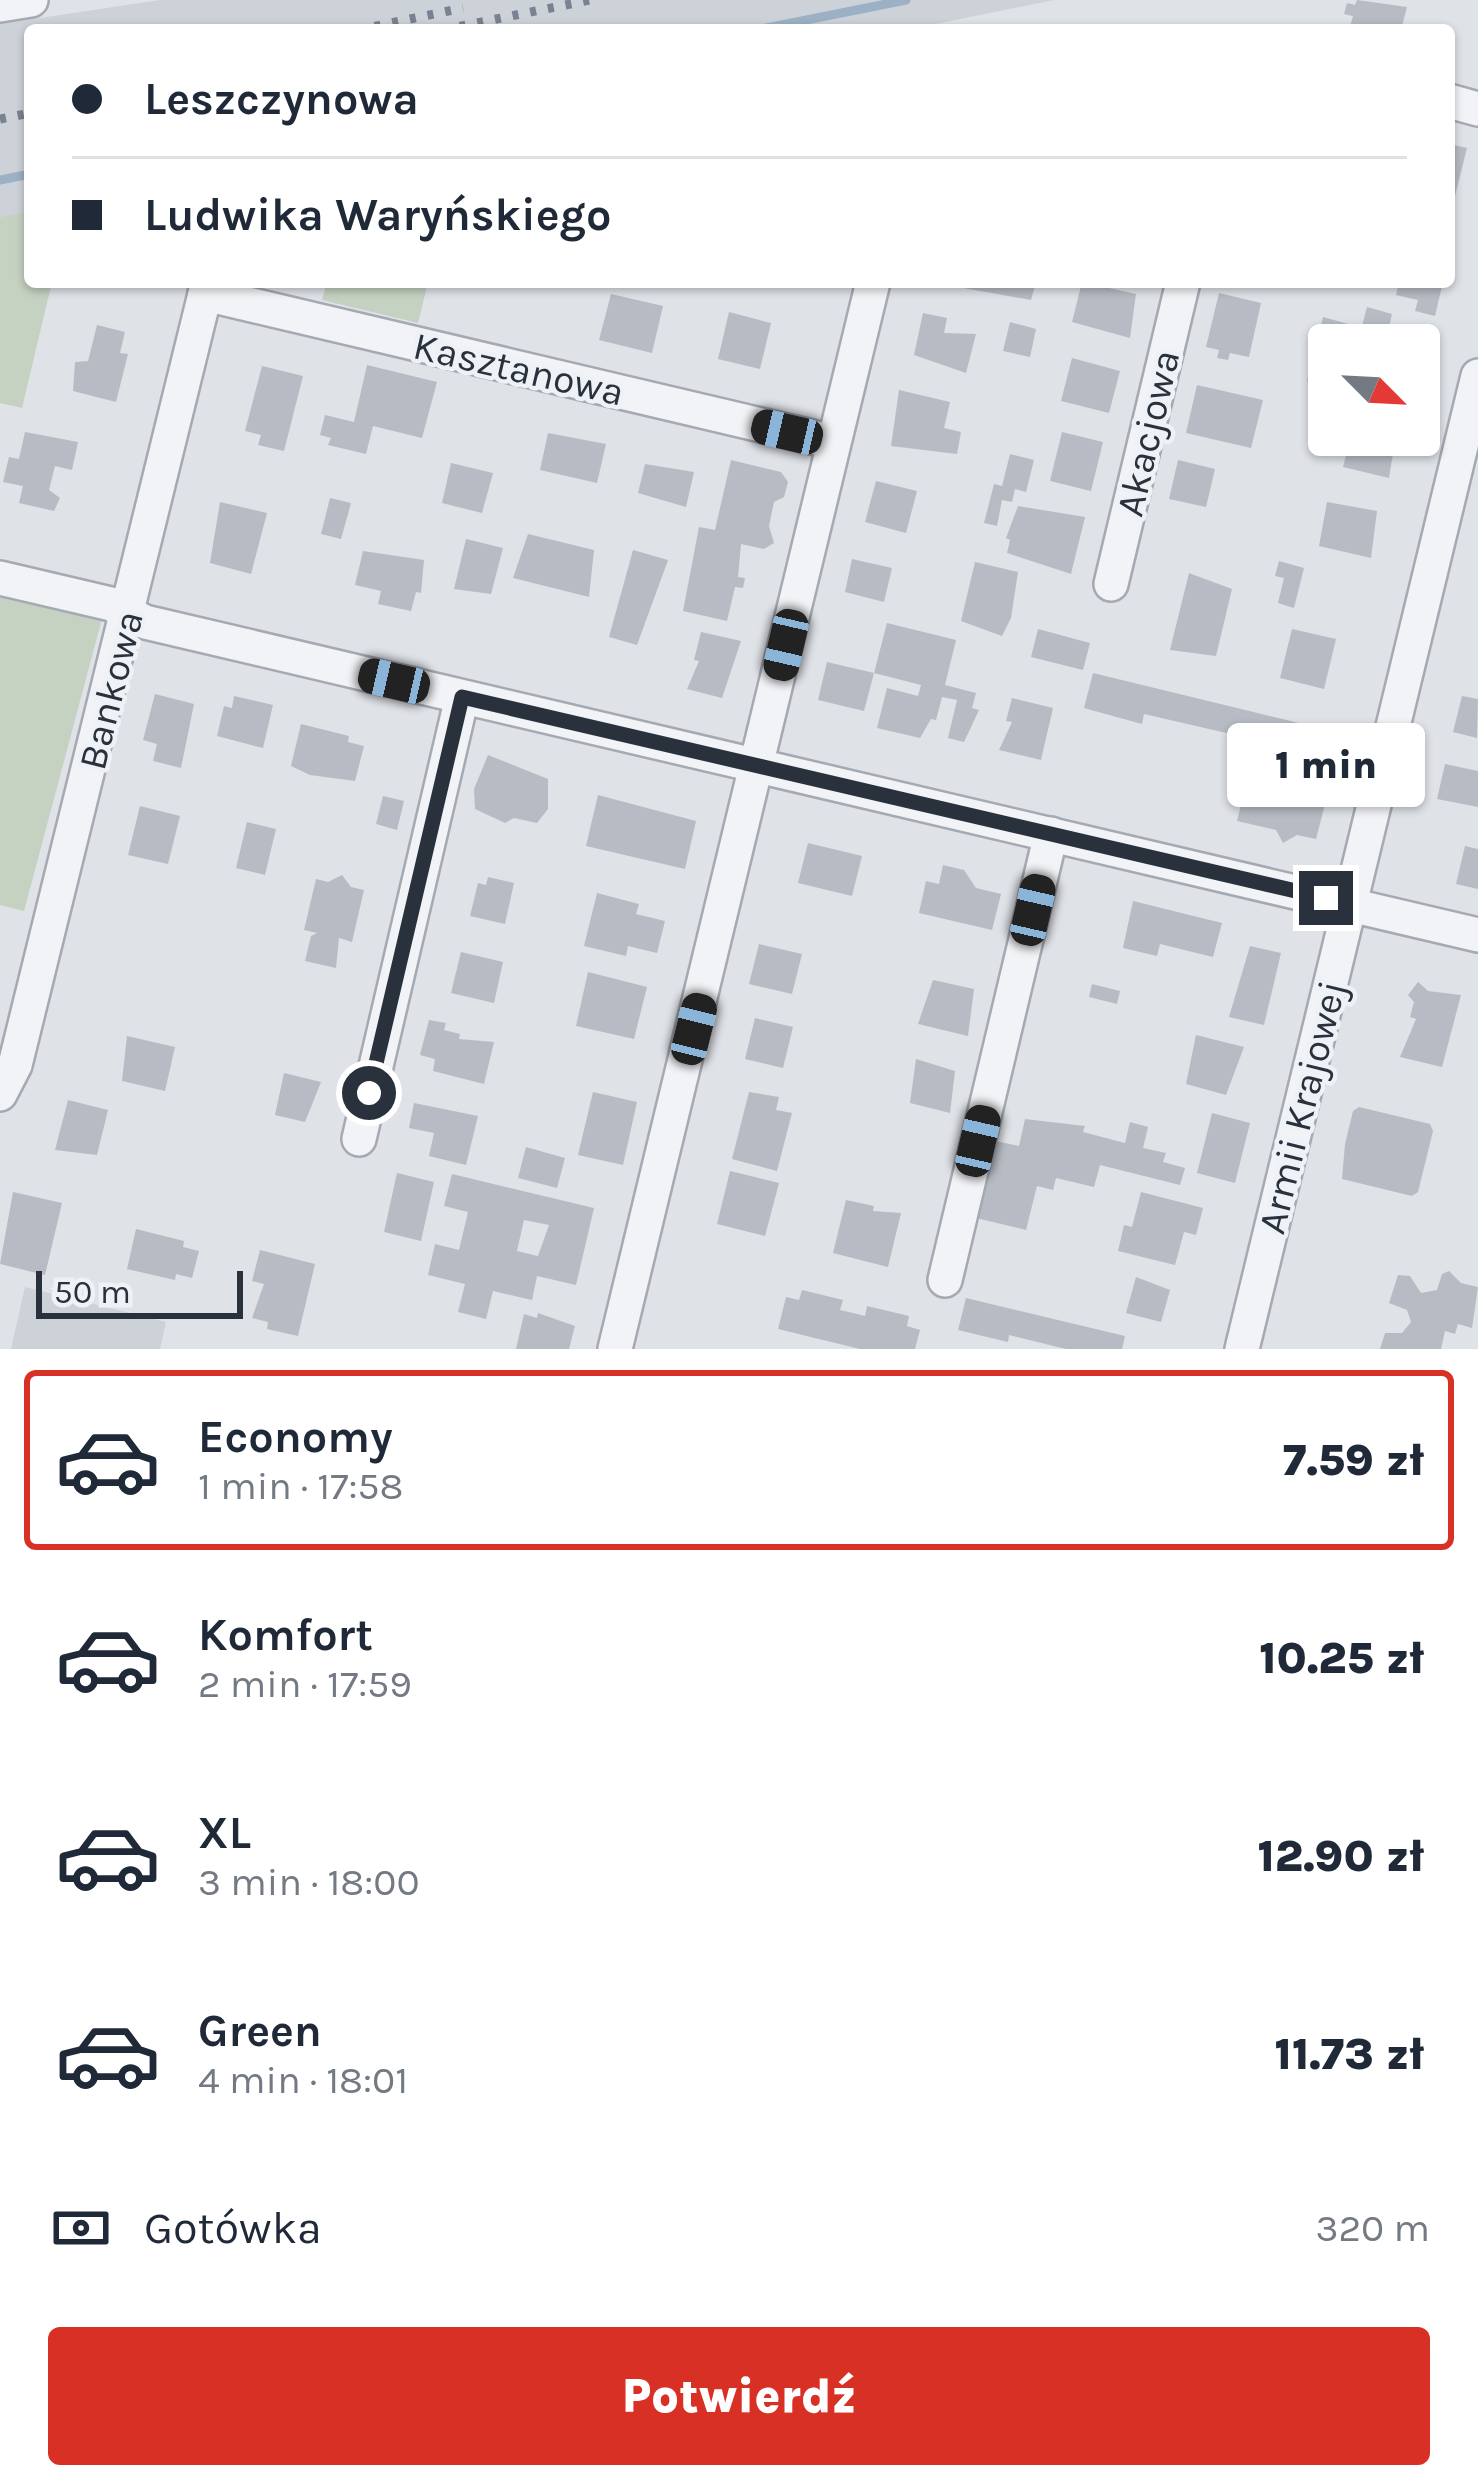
<!DOCTYPE html>
<html lang="pl">
<head>
<meta charset="utf-8">
<style>
	body { margin:0; font-family:Karla,sans-serif; background:#f6f6f7; color:#1f2937; height:100vh; display:flex; flex-direction:column; font-size:45px; white-space:nowrap }
	* { box-sizing:border-box; margin:0 }
	p { font-size:39px; color:#747a83 }
	.icon { flex:none; width:66px; height:66px; fill:none; stroke:currentColor; stroke-width:2; stroke-linecap:round; stroke-linejoin:round }
	.map { position:relative; height:1349px; overflow:hidden }
	.details { display:flex; flex-direction:column; background:#fff; flex:1 }
	.details>* { flex:none }
	.guide { position:absolute; left:24px; top:24px; width:1431px; height:264px; border-radius:12px; box-shadow:0 3px 9px #0004; display:grid; align-content:center; height:264px; padding:0 48px; background:#fff }
	.needle { width:78px; rotate:114deg }
	.tools { position:absolute; left:1308px; top:324px; display:grid; gap:24px }
	.tools a { display:grid; place-items:center; width:132px; height:132px; border-radius:12px; background:#fff; box-shadow:0 3px 9px #0004; font-size:60px }
	.scale { position:absolute; left:36px; bottom:30px; width:207px; box-sizing:border-box; padding-left:12px; border:6px solid #29313d; border-top:0; font-size:33px; line-height:42px; white-space:nowrap; color:#29313d; -webkit-text-stroke:9px #eef1f5; paint-order:stroke }
	.end { position:absolute; width:54px; height:54px; margin:-27px; border:15px solid #29313d; background:#fff; box-shadow:0 0 0 6px #fff }
	.from { border-radius:50% }
	.bubble { position:absolute; height:84px; border-radius:12px; background:#fff; box-shadow:0 3px 9px #0004; font-size:39px; font-weight:800; line-height:84px; text-align:center }
	.car { position:absolute; width:36px; height:72px; margin:-36px -18px; border-radius:15px; box-shadow:0 0 9px 3px #0007; background:linear-gradient(#222 24%,#8ab4d8 0 40%,#222 0 76%,#8ab4d8 0 86%,#222 0) }
	.guide b { display:flex; align-items:center; gap:42px; height:114px; font-size:45px }
	.guide b+b { border-top:3px solid #e0e1e3 }
	.guide i { width:30px; height:30px; background:#1f2937 }
	ul { padding:21px 0 0; list-style:none }
	li { display:flex; align-items:center; gap:36px; height:180px; margin:0 24px 18px; padding:0 24px; border:6px solid transparent; border-radius:12px }
	li div { flex:1 }
	li b { display:block; font-size:45px }
	li em { font-style:normal; font-weight:800 }
	li.selected { border-color:#d93025 }
	li>.icon { width:108px; height:108px; stroke-width:1.5 }
	.pay { display:flex; align-items:center; gap:30px; height:132px; padding:0 48px; font-size:45px }
	.pay p { margin-inline-start:auto }
	.cta { display:flex; gap:24px; margin-top:auto; padding:24px 48px }
	.cta a { flex:1; height:138px; border-radius:12px; background:#d93025; color:#fff; font-size:48px; font-weight:800; line-height:138px; text-align:center }
	.map>svg:first-child { display:block }
	.built { fill:#cdd2d9 }
	.green { fill:#c5d1c1 }
	.lines { fill:none; stroke-linecap:round; stroke-linejoin:round }
	.stream { stroke:#9cb1c5; stroke-width:9 }
	.building { fill:#b7bcc4; fill-rule:evenodd }
	.minor-casing { stroke:#a5a9b1; stroke-width:38 }
	.minor { stroke:#f1f3f6; stroke-width:33 }
	.rail { stroke:#798290; stroke-width:9; stroke-dasharray:6 12; stroke-linecap:butt }
	.route { stroke:#29313d; stroke-width:15 }
	.labels { text-anchor:middle; stroke-width:9; stroke-linejoin:round; paint-order:stroke }
	.street-label { font-size:39px; fill:#29313d; stroke:#eef1f5 }
</style>
</head>
<body>
<div class="map">
<svg width="1478" height="1349" viewBox="0 0 1478 1349">
	<rect width="100%" height="100%" fill="#dfe2e7"/>
	<g class="built">
		<path d="M160 0H1054L906 30H30V211L0 217V24Z"/>
		<path d="M25 1287 166 1322 160 1349H11Z"/>
	</g>
	<g class="green">
		<path d="M30 211V282H52L22 408 0 403V217Z"/>
		<path d="M327 282H428L418 323 322 300Z"/>
		<path d="M0 590 103 615 24 911 0 905Z"/>
	</g>
	<g class="lines">
		<g class="stream">
			<path d="M756 30 906 0"/>
			<path d="M0 180 30 174"/>
		</g>
	</g>
	<g class="building">
		<path d="M1357 0 1407 7 1401 30H1349L1353 16 1344 14 1347 3 1355 5Z"/>
		<path d="M1449 144 1467 148 1451 212H1449Z"/>
		<path d="M964 282H1036L1031 300 941 284Z"/>
		<path d="M1082 282 1136 294 1130 338 1072 322Z"/>
		<path d="M1399 282H1443L1435 316 1415 311 1418 300 1396 295Z"/>
		<path d="M1219 293 1261 303 1249 357 1230 353 1228 360 1217 358 1219 350 1206 347Z"/>
		<path d="M611 294 663 306 652 353 599 340Z"/>
		<path d="M1367 307 1392 314 1388 332 1362 326Z"/>
		<path d="M729 312 771 323 760 369 718 359Z"/>
		<path d="M923 313 947 318 944 333 976 334 966 373 914 355Z"/>
		<path d="M1323 317 1359 327 1358 333 1401 345 1340 340 1329 345 1328 386 1307 381Z"/>
		<path d="M1010 322 1036 329 1030 357 1003 351Z"/>
		<path d="M97 325 125 332 120 353 128 354 116 402 73 391 75 362 88 361Z"/>
		<path d="M1072 358 1120 371 1109 413 1061 401Z"/>
		<path d="M367 365 437 382 422 438 373 426 366 454 328 445 331 438 320 435 325 415 354 422Z"/>
		<path d="M262 366 303 376 284 451 258 445 261 435 245 431Z"/>
		<path d="M1197 385 1263 400 1251 448 1186 433Z"/>
		<path d="M899 390 950 402 944 428 961 432 957 454 891 446Z"/>
		<path d="M25 432 78 442 72 470 55 466 49 490 60 498 54 511 19 503 23 486 3 482 9 457 19 459Z"/>
		<path d="M1062 432 1103 442 1091 491 1050 481Z"/>
		<path d="M548 433 606 444 597 483 540 470Z"/>
		<path d="M1338 435H1396L1389 478 1343 467 1346 455 1333 452Z"/>
		<path d="M1010 454 1034 460 1026 492 1015 489 1012 502 1002 500 997 526 984 523 994 484 1002 486Z"/>
		<path d="M731 460 781 472 788 482 784 497 774 502 769 526 774 543 764 549 741 544 738 577 745 578 743 588 735 587 727 621 683 611 699 527 715 530Z"/>
		<path d="M1178 460 1215 469 1206 507 1169 499Z"/>
		<path d="M451 463 493 473 482 513 442 503Z"/>
		<path d="M645 464 694 472 686 507 638 493Z"/>
		<path d="M876 481 917 491 906 533 865 522Z"/>
		<path d="M330 498 351 503 341 539 321 534Z"/>
		<path d="M220 502 267 513 251 574 210 563Z"/>
		<path d="M1327 502 1377 511 1371 558 1319 546Z"/>
		<path d="M1018 506 1085 517 1071 574 1007 553 1010 540 1006 538Z"/>
		<path d="M528 534 594 550 589 597 513 578Z"/>
		<path d="M466 539 503 548 491 594 454 589Z"/>
		<path d="M633 550 668 560 637 645 609 637Z"/>
		<path d="M363 551 424 560 421 593 416 592 411 611 378 604 381 591 355 585Z"/>
		<path d="M852 559 892 568 884 602 845 592Z"/>
		<path d="M1279 561 1304 568 1294 608 1278 603 1284 578 1275 576Z"/>
		<path d="M975 562 1018 572 1011 618 1002 636 961 621Z"/>
		<path d="M1189 573 1232 589 1216 656 1170 650Z"/>
		<path d="M887 623 956 640 945 685 976 693 972 708 979 710 964 742 948 738 957 700 942 697 936 720 931 719 920 738 877 728 887 688 918 696 921 685 874 673Z"/>
		<path d="M1038 629 1090 643 1083 670 1031 657Z"/>
		<path d="M1292 629 1336 639 1324 689 1280 678Z"/>
		<path d="M701 632 741 641 722 698 687 689 699 661 694 660Z"/>
		<path d="M827 662 874 673 864 711 818 700Z"/>
		<path d="M1093 673 1357 737 1351 764 1254 734 1235 735 1144 714 1142 724 1084 708Z"/>
		<path d="M155 694 194 704 181 768 153 761 157 744 143 740Z"/>
		<path d="M234 696 273 705 263 748 217 736 224 706 232 708Z"/>
		<path d="M1462 696 1478 699 1477 738 1453 732Z"/>
		<path d="M1012 698 1053 708 1041 760 999 750 1012 722 1006 721Z"/>
		<path d="M301 724 349 736 348 742 364 746 355 781 310 775 291 766Z"/>
		<path d="M488 755 548 779V809L537 823 514 818 505 823 475 809 474 789Z"/>
		<path d="M1445 764 1478 771V807L1437 799Z"/>
		<path d="M1246 785 1286 796 1289 786 1306 790 1303 799 1325 804 1316 839 1297 835 1283 843 1276 830 1237 821Z"/>
		<path d="M598 795 696 821 685 869 586 846Z"/>
		<path d="M383 796 404 801 397 830 376 824Z"/>
		<path d="M140 806 180 816 168 864 128 855Z"/>
		<path d="M247 822 276 829 265 875 236 868Z"/>
		<path d="M808 843 862 856 852 896 798 883Z"/>
		<path d="M1465 846 1478 849V889L1456 884Z"/>
		<path d="M943 865 964 870 976 888 1001 894 992 930 919 913 926 881 939 884Z"/>
		<path d="M342 875 351 887 364 890 352 942 339 938 336 968 305 961 311 936 317 933 304 930 316 879 328 882Z"/>
		<path d="M488 877 514 883 505 924 470 916 478 883 486 885Z"/>
		<path d="M597 893 639 904 636 914 665 921 657 953 628 946 626 956 584 946Z"/>
		<path d="M1133 901 1222 923 1213 957 1160 944 1157 956 1123 948Z"/>
		<path d="M759 944 802 954 792 994 749 984Z"/>
		<path d="M1250 946 1281 953 1264 1025 1229 1017Z"/>
		<path d="M461 952 503 962 494 1003 451 993Z"/>
		<path d="M588 972 647 987 634 1039 576 1026Z"/>
		<path d="M933 980 974 989 968 1036 918 1024Z"/>
		<path d="M1418 982 1428 991 1461 995 1442 1067 1400 1057 1416 1019 1410 1017 1414 1002 1408 995Z"/>
		<path d="M1092 984 1120 991 1117 1004 1089 997Z"/>
		<path d="M755 1018 793 1027 783 1068 745 1059Z"/>
		<path d="M429 1020 446 1023 444 1030 460 1034 459 1039 494 1042 484 1084 433 1071 435 1059 420 1055Z"/>
		<path d="M1196 1035 1244 1047 1226 1095 1186 1084Z"/>
		<path d="M127 1036 175 1047 165 1091 122 1081Z"/>
		<path d="M916 1059 955 1071 950 1113 910 1103Z"/>
		<path d="M284 1073 321 1082 305 1122 275 1115Z"/>
		<path d="M593 1092 637 1102 623 1165 578 1155Z"/>
		<path d="M749 1092 779 1097 776 1110 792 1113 777 1171 732 1159Z"/>
		<path d="M68 1100 108 1110 97 1155 55 1150Z"/>
		<path d="M414 1103 478 1116 466 1165 429 1156 434 1133 409 1128Z"/>
		<path d="M1359 1107 1430 1124 1433 1131 1418 1192 1412 1196 1342 1179 1345 1144 1353 1111Z"/>
		<path d="M1212 1113 1250 1123 1235 1183 1197 1173Z"/>
		<path d="M1025 1119 1085 1126 1083 1132 1125 1143 1130 1122 1148 1127 1143 1148 1166 1153 1163 1162 1185 1168 1180 1185 1100 1165 1094 1187 1056 1178 1053 1190 1037 1186 1026 1230 976 1218 995 1141 1019 1146Z"/>
		<path d="M526 1147 565 1158 557 1188 518 1178Z"/>
		<path d="M730 1171 779 1183 765 1236 717 1224Z"/>
		<path d="M397 1173 434 1182 421 1241 384 1232Z"/>
		<path d="M452 1174 594 1208 576 1285 537 1276 532 1300 493 1291 486 1319 458 1312 465 1284 428 1275 435 1244 459 1250 468 1212 444 1206ZM524 1220 549 1225 538 1256 517 1251Z"/>
		<path d="M13 1192 62 1203 45 1275 0 1264Z"/>
		<path d="M1141 1192 1203 1208 1196 1235 1184 1232 1175 1265 1118 1251 1124 1225 1132 1227Z"/>
		<path d="M846 1200 874 1206 873 1211 901 1213 888 1267 833 1253Z"/>
		<path d="M136 1229 184 1241 183 1247 199 1251 192 1278 176 1274 175 1280 127 1269Z"/>
		<path d="M260 1250 315 1264 298 1336 267 1329 268 1322 252 1318 264 1284 252 1281Z"/>
		<path d="M1449 1271 1461 1283 1478 1287 1472 1328 1458 1324 1455 1334 1445 1331 1441 1349H1380L1385 1333H1402L1411 1322 1407 1310 1389 1303 1398 1275 1410 1276 1421 1293 1437 1290 1442 1274Z"/>
		<path d="M1136 1277 1170 1290 1161 1322 1126 1313Z"/>
		<path d="M802 1290 843 1300 840 1310 853 1313 865 1316 867 1306 909 1316 907 1326 920 1330 915 1349H860L778 1329 786 1297 799 1300Z"/>
		<path d="M966 1298 1125 1336 1122 1349H1066L1009 1335 1008 1342 958 1330Z"/>
		<path d="M538 1313 575 1326 569 1349H516L524 1314 537 1318Z"/>
	</g>
	<g class="lines">
		<defs>
			<g id="minor">
				<path d="M0 5 31 0"/>
				<path d="M1449 101 1478 109"/>
				<path d="M205 294 833 442"/>
				<path d="M0 578 111 604 145 622 1478 935"/>
				<path d="M1111 584 1183 282"/>
				<path d="M0 1094 15 1065 208 282"/>
				<path d="M359 1139 462 697"/>
				<path d="M945 1280 1051 834"/>
				<path d="M615 1349 873 282"/>
				<path d="M1242 1349 1478 376"/>
			</g>
		</defs>
		<use href="#minor" class="minor-casing"/>
		<use href="#minor" class="minor"/>
		<g class="rail">
			<path d="M357 30 463 8"/>
			<path d="M442 30 590 0"/>
			<path d="M0 119 30 113"/>
		</g>
	</g>
	<g class="lines">
		<path class="route" d="M369 1093 462 697 1326 898"/>
	</g>
	<g class="labels">
		<g class="street-label">
			<text transform="translate(519 368) rotate(13)" y="14">Kasztanowa</text>
			<text transform="translate(1147 433) rotate(-77)" y="14">Akacjowa</text>
			<text transform="translate(110 690) rotate(-76)" y="14">Bankowa</text>
			<text transform="translate(1301 1107) rotate(-76)" y="14">Armii Krajowej</text>
		</g>
	</g>
</svg>
<div class="tools">
<a><svg class="needle" viewBox="-14 -14 28 28"><path d="M0-13l5 13h-10z" fill="#e53935"/><path d="M0 13l5-13h-10z" fill="#747a83"/></svg></a>
</div>
<div class="scale">50 m</div>
<i class="end from" style="left:369px;top:1093px"></i>
<i class="end" style="left:1326px;top:898px"></i>
<div class="bubble" style="left:1227px;top:723px;width:198px">1 min</div>
<i class="car" style="left:787px;top:432px;rotate:283deg"></i>
<i class="car" style="left:786px;top:645px;rotate:193deg"></i>
<i class="car" style="left:394px;top:681px;rotate:283deg"></i>
<i class="car" style="left:1033px;top:910px;rotate:13deg"></i>
<i class="car" style="left:694px;top:1029px;rotate:14deg"></i>
<i class="car" style="left:978px;top:1141px;rotate:13deg"></i>
<div class="guide">
<b><i class="from"></i>Leszczynowa</b>
<b><i></i>Ludwika Waryńskiego</b>
</div>
</div>
<section class="details">
<ul>
<li class="selected"><svg class="icon" aria-label="car" viewBox="0 0 24 24"><path d="M5 17H2v-5l4-1 3-4h7l3 4 3 1v5h-3M9 17h6M6 11h13"/><circle cx="7" cy="17" r="2"/><circle cx="17" cy="17" r="2"/></svg><div><b>Economy</b><p>1 min · 17:58</p></div><em>7.59 zł</em></li>
<li><svg class="icon" aria-label="car" viewBox="0 0 24 24"><path d="M5 17H2v-5l4-1 3-4h7l3 4 3 1v5h-3M9 17h6M6 11h13"/><circle cx="7" cy="17" r="2"/><circle cx="17" cy="17" r="2"/></svg><div><b>Komfort</b><p>2 min · 17:59</p></div><em>10.25 zł</em></li>
<li><svg class="icon" aria-label="car" viewBox="0 0 24 24"><path d="M5 17H2v-5l4-1 3-4h7l3 4 3 1v5h-3M9 17h6M6 11h13"/><circle cx="7" cy="17" r="2"/><circle cx="17" cy="17" r="2"/></svg><div><b>XL</b><p>3 min · 18:00</p></div><em>12.90 zł</em></li>
<li><svg class="icon" aria-label="car" viewBox="0 0 24 24"><path d="M5 17H2v-5l4-1 3-4h7l3 4 3 1v5h-3M9 17h6M6 11h13"/><circle cx="7" cy="17" r="2"/><circle cx="17" cy="17" r="2"/></svg><div><b>Green</b><p>4 min · 18:01</p></div><em>11.73 zł</em></li>
</ul>
<div class="pay"><svg class="icon" aria-label="cash" viewBox="0 0 24 24"><path d="M3 7h18v10H3z"/><circle cx="12" cy="12" r="2"/></svg>Gotówka<p>320 m</p></div>
<div class="cta"><a>Potwierdź</a></div>
</section>
</body>
</html>
